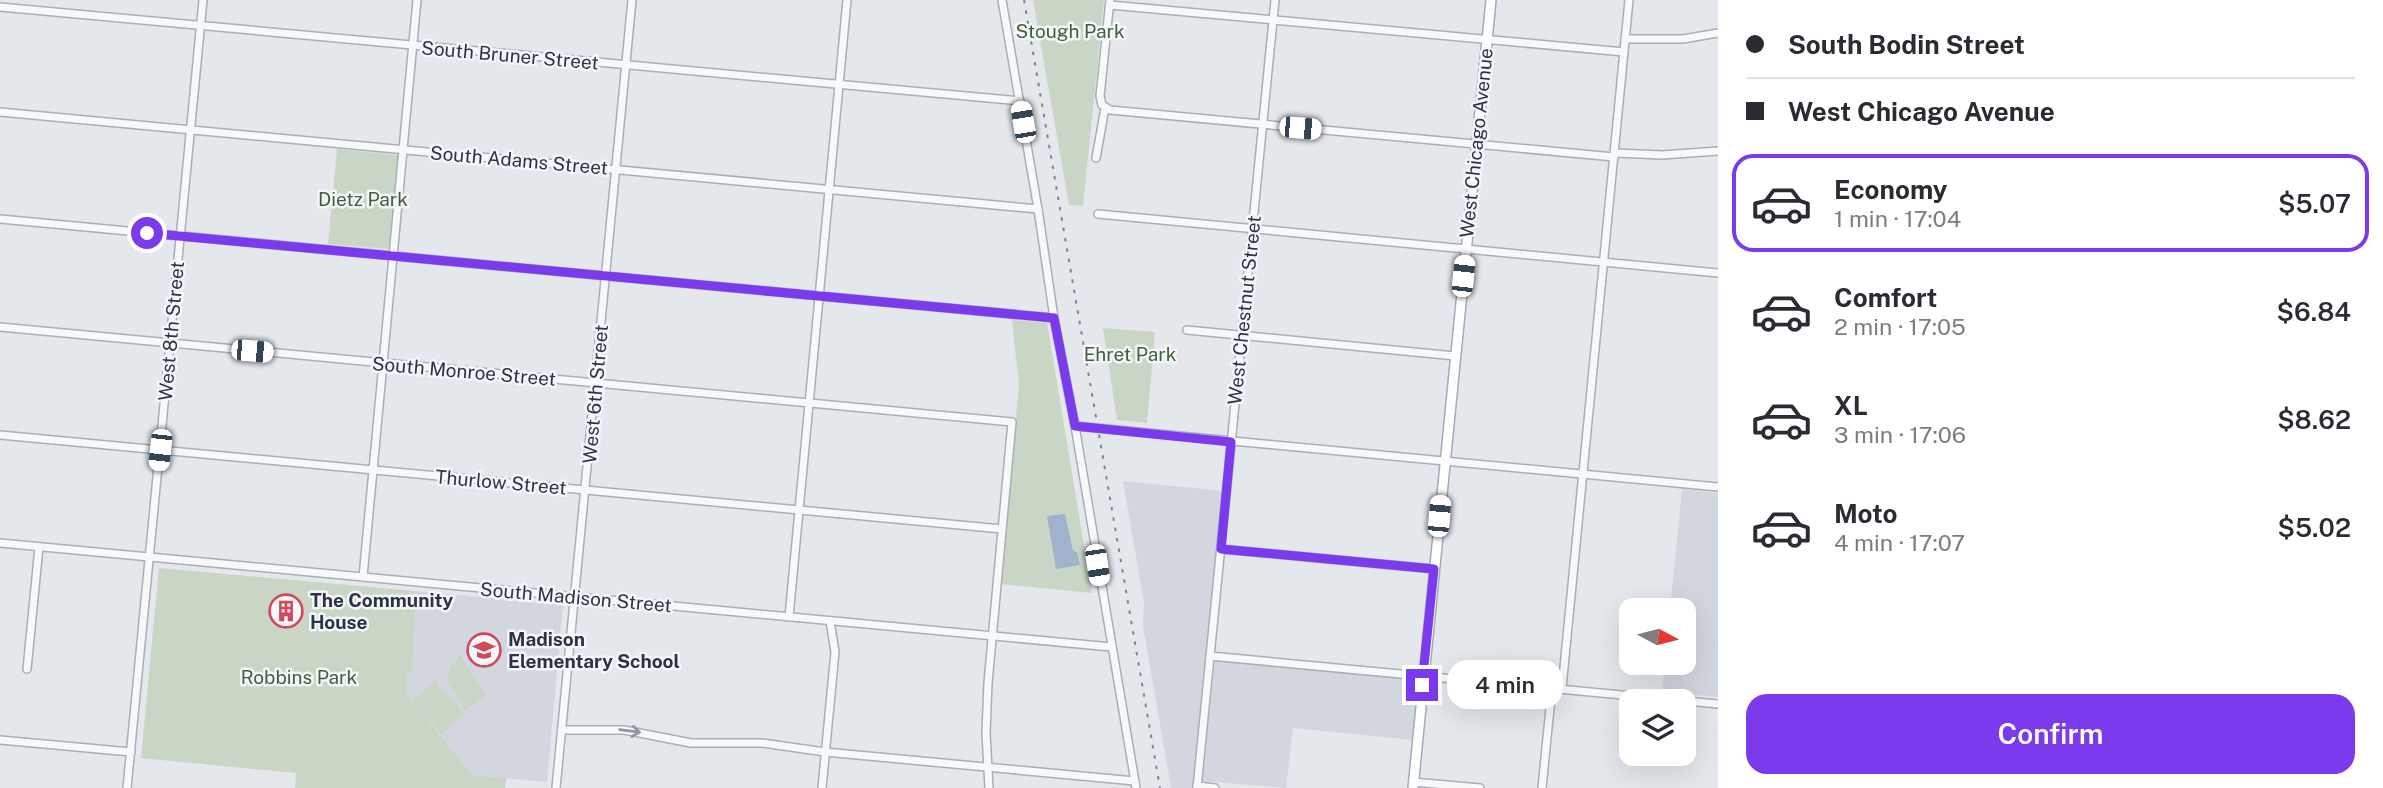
<!DOCTYPE html>
<html lang="en">
<head>
<meta charset="utf-8">
<style>
	body { margin:0; font-family:"Public Sans",sans-serif; background:#f2f2f3; color:#2b2b33; height:100vh; display:flex; flex-direction:column; font-size:26px; white-space:nowrap }
	* { box-sizing:border-box; margin:0 }
	p { font-size:23px; color:#7c7c81 }
	.icon { flex:none; width:38px; height:38px; fill:none; stroke:currentColor; stroke-width:2; stroke-linecap:round; stroke-linejoin:round }
	.map { position:relative; flex:1; overflow:hidden }
	.sheet { display:flex; flex-direction:column; background:#fff; width:665px }
	.sheet>* { flex:none }
	.guide { display:grid; align-content:center; height:154px; padding:0 28px; background:#fff }
	.needle { width:46px; rotate:97deg }
	.buttons { position:absolute; left:1619px; top:598px; display:grid; gap:14px }
	.buttons a { display:grid; place-items:center; width:77px; height:77px; border-radius:14px; background:#fff; box-shadow:0 7px 28px #0002; font-size:35px }
	.end { position:absolute; width:32px; height:32px; margin:-16px; border:9px solid #7c3aed; background:#fff; box-shadow:0 0 0 4px #fff }
	.from { border-radius:50% }
	.bubble { position:absolute; height:49px; border-radius:21px; background:#fff; box-shadow:0 7px 28px #0002; font-size:23px; font-weight:600; line-height:49px; text-align:center }
	.car { position:absolute; width:21px; height:42px; margin:-21px -10px; border-radius:9px; box-shadow:0 0 5px 2px #0007; background:linear-gradient(#fff 24%,#345 0 40%,#fff 0 76%,#345 0 86%,#fff 0) }
	.guide b { display:flex; align-items:center; gap:24px; height:66px; font-size:26px }
	.guide b+b { border-top:2px solid #e1e1e2 }
	.guide i { width:18px; height:18px; background:#2b2b33 }
	ul { padding:0; list-style:none }
	li { display:flex; align-items:center; gap:21px; height:98px; margin:0 14px 10px; padding:0 14px; border:4px solid transparent; border-radius:21px }
	li div { flex:1 }
	li b { display:block; font-size:26px }
	li em { font-style:normal; font-weight:600 }
	li.selected { border-color:#7c3aed }
	li>.icon { width:63px; height:63px; stroke-width:1.5 }
	.primary-button { display:flex; gap:14px; margin-top:auto; padding:14px 28px }
	.primary-button a { flex:1; height:80px; border-radius:21px; background:#7c3aed; color:#fff; font-size:28px; font-weight:600; line-height:80px; text-align:center }
	main { display:flex; flex:1; min-height:0 }
	.map>svg:first-child { display:block }
	.built { fill:#d2d6de }
	.green { fill:#c9d6c5 }
	.water { fill:#9fb4cc }
	.lines { fill:none; stroke-linecap:round; stroke-linejoin:round }
	.minor-casing { stroke:#a9aeb7; stroke-width:10 }
	.major-casing { stroke:#a3abb8; stroke-width:12 }
	.minor { stroke:#f7f8fa; stroke-width:7 }
	.major { stroke:#fff; stroke-width:9 }
	.rail { stroke:#7d8696; stroke-width:2; stroke-dasharray:3.5 7; stroke-linecap:butt }
	.oneway { stroke:#9196a0 }
	.route { stroke:#7c3aed; stroke-width:9 }
	.labels { text-anchor:middle; stroke-width:5; stroke-linejoin:round; paint-order:stroke }
	.park-label { font-size:19px; fill:#3f6138; stroke:#f4f6f9 }
	.street-label { font-size:19px; fill:#2b3445; stroke:#f4f6f9 }
	.poi-label { font-size:19px; font-weight:bold; fill:#2b3445; stroke:#f4f6f9; text-anchor:start }
</style>
</head>
<body>
<main>
<div class="map">
<svg width="1718" height="788" viewBox="0 0 1718 788">
	<rect width="100%" height="100%" fill="#e4e7ec"/>
	<g class="built">
		<path d="M1123 481 1224 491 1194 788H1171L1143 626 1144 603Z"/>
		<path d="M1682 489 1718 493V697L1662 692 1665 663H1684V611H1670Z"/>
		<path d="M415 591 563 605 547 782 473 775 406 694Z"/>
		<path d="M1215 660 1419 679 1414 740 1293 728 1286 788 1202 781Z"/>
	</g>
	<g class="green">
		<path d="M1033 0H1104L1083 206 1069 205Z"/>
		<path d="M337 149 398 155 389 249 328 244Z"/>
		<path d="M1012 320 1047 323 1092 593 1001 584 1019 385Z"/>
		<path d="M1103 328 1155 332 1147 423 1117 420Z"/>
		<path d="M159 568 415 591 412 671H408L406 694 473 775 506 778 505 788H295L296 773 141 758Z"/>
		<path d="M460 655 486 695 465 710 447 681 450 668Z"/>
		<path d="M435 681 464 714 441 734 412 700Z"/>
	</g>
	<path class="water" d="M1065 514 1073 551 1077 552 1080 565 1056 569 1047 516Z"/>
	<g class="lines">
		<defs>
			<g id="minor">
				<path d="M1002 0 1038 209 1054 318 1075 426 1136 788"/>
				<path d="M1110 0 1100 96 1102 105 1110 110 1614 157"/>
				<path d="M1110 5 1624 52"/>
				<path d="M0 7 1020 101"/>
				<path d="M1625 39H1683L1718 33"/>
				<path d="M0 112 1038 209"/>
				<path d="M1615 153 1662 155 1718 151"/>
				<path d="M1096 158 1105 108"/>
				<path d="M1098 214 1718 273"/>
				<path d="M0 219 1054 318"/>
				<path d="M0 327 1012 422 988 683 986 733 989 788"/>
				<path d="M1187 330 1455 356"/>
				<path d="M1075 426 1718 487"/>
				<path d="M0 435 1002 529"/>
				<path d="M0 543 1111 647"/>
				<path d="M1221 549 1434 569"/>
				<path d="M363 577 417 0"/>
				<path d="M789 617 847 0"/>
				<path d="M1210 656 1718 704"/>
				<path d="M27 669 39 547"/>
				<path d="M1562 688 1629 0"/>
				<path d="M562 730H624L691 743H762L825 752 1135 781"/>
				<path d="M0 740 131 752"/>
				<path d="M1413 782 1480 788"/>
				<path d="M1197 786 1215 788"/>
				<path d="M127 788 203 0"/>
				<path d="M556 788 632 0"/>
				<path d="M822 788 835 652 830 621"/>
				<path d="M1197 788 1275 0"/>
				<path d="M1542 788 1552 688"/>
			</g>
			<path id="major" d="M1413 788 1491 0"/>
		</defs>
		<use href="#minor" class="minor-casing"/>
		<use href="#major" class="major-casing"/>
		<use href="#minor" class="minor"/>
		<use href="#major" class="major"/>
		<path class="rail" d="M1024 0 1160 788"/>
	</g>
	<defs><path id="oneway-shaft" d="M-6 0H5M1.5-3L5.5 0L1.5 3" fill="none" stroke-width="1.6" stroke-linecap="round" stroke-linejoin="round" transform="scale(1.75)"/></defs>
	<use class="oneway" href="#oneway-shaft" transform="translate(630 731) rotate(8)"/>
	<g class="lines">
		<path class="route" d="M147 233 1054 318 1075 426 1231 442 1221 549 1434 569 1422 685"/>
	</g>
	<defs>
		<symbol id="building-ring" viewBox="-11 -11 22 22"><circle r="9.5" fill="#f4f6f9" stroke="#d1495b" stroke-width="1.5"/><path d="M-4-6H4V6H1V3H-1V6H-4ZM-2.5-4.3h1.7v1.8h-1.7ZM.8-4.3h1.7v1.8H.8ZM-2.5-1h1.7V.8h-1.7ZM.8-1h1.7V.8H.8Z" fill="#d1495b"/></symbol>
		<symbol id="school-ring" viewBox="-11 -11 22 22"><circle r="9.5" fill="#f4f6f9" stroke="#d1495b" stroke-width="1.5"/><path d="M0-5L7-2L0 1L-7-2ZM-4 1L0 2.5L4 1V4Q0 6-4 4Z" fill="#d1495b"/></symbol>
	</defs>
	<g fill-rule="evenodd">
		<use href="#building-ring" x="267" y="592" width="38" height="38"/>
		<use href="#school-ring" x="465" y="631" width="38" height="38"/>
	</g>
	<g class="labels">
		<g class="park-label">
			<text x="1070" y="38">Stough Park</text>
			<text x="363" y="206">Dietz Park</text>
			<text x="1130" y="361">Ehret Park</text>
			<text x="299" y="684">Robbins Park</text>
		</g>
		<g class="street-label">
			<text transform="translate(510 55) rotate(5)" y="7">South Bruner Street</text>
			<text transform="translate(1476 143) rotate(-84)" y="7">West Chicago Avenue</text>
			<text transform="translate(519 160) rotate(5)" y="7">South Adams Street</text>
			<text transform="translate(1244 310) rotate(-84)" y="7">West Chestnut Street</text>
			<text transform="translate(171 331) rotate(-85)" y="7">West 8th Street</text>
			<text transform="translate(464 371) rotate(5)" y="7">South Monroe Street</text>
			<text transform="translate(595 394) rotate(-85)" y="7">West 6th Street</text>
			<text transform="translate(501 482) rotate(5)" y="7">Thurlow Street</text>
			<text transform="translate(576 597) rotate(5)" y="7">South Madison Street</text>
		</g>
		<g class="poi-label">
			<text x="310" y="607">The Community<tspan x="310" dy="22">House</tspan></text>
			<text x="508" y="646">Madison<tspan x="508" dy="22">Elementary School</tspan></text>
		</g>
	</g>
</svg>
<div class="buttons">
<a><svg class="needle" viewBox="-14 -14 28 28"><path d="M0-13l5 13h-10z" fill="#e53935"/><path d="M0 13l5-13h-10z" fill="#7c7c81"/></svg></a>
<a><svg class="icon" aria-label="layers" viewBox="0 0 24 24"><path d="M12 4l9 5-9 5-9-5zM3 14l9 5 9-5"/></svg></a>
</div>
<i class="end from" style="left:147px;top:233px"></i>
<i class="end" style="left:1422px;top:685px"></i>
<div class="bubble" style="left:1447px;top:660px;width:116px">4 min</div>
<i class="car" style="left:1023px;top:122px;rotate:350deg"></i>
<i class="car" style="left:1300px;top:128px;rotate:95deg"></i>
<i class="car" style="left:1463px;top:276px;rotate:6deg"></i>
<i class="car" style="left:252px;top:351px;rotate:95deg"></i>
<i class="car" style="left:160px;top:450px;rotate:186deg"></i>
<i class="car" style="left:1439px;top:516px;rotate:5deg"></i>
<i class="car" style="left:1097px;top:565px;rotate:171deg"></i>
</div>
<section class="sheet">
<div class="guide">
<b><i class="from"></i>South Bodin Street</b>
<b><i></i>West Chicago Avenue</b>
</div>
<ul>
<li class="selected"><svg class="icon" aria-label="car" viewBox="0 0 24 24"><path d="M5 17H2v-5l4-1 3-4h7l3 4 3 1v5h-3M9 17h6M6 11h13"/><circle cx="7" cy="17" r="2"/><circle cx="17" cy="17" r="2"/></svg><div><b>Economy</b><p>1 min · 17:04</p></div><em>$5.07</em></li>
<li><svg class="icon" aria-label="car" viewBox="0 0 24 24"><path d="M5 17H2v-5l4-1 3-4h7l3 4 3 1v5h-3M9 17h6M6 11h13"/><circle cx="7" cy="17" r="2"/><circle cx="17" cy="17" r="2"/></svg><div><b>Comfort</b><p>2 min · 17:05</p></div><em>$6.84</em></li>
<li><svg class="icon" aria-label="car" viewBox="0 0 24 24"><path d="M5 17H2v-5l4-1 3-4h7l3 4 3 1v5h-3M9 17h6M6 11h13"/><circle cx="7" cy="17" r="2"/><circle cx="17" cy="17" r="2"/></svg><div><b>XL</b><p>3 min · 17:06</p></div><em>$8.62</em></li>
<li><svg class="icon" aria-label="car" viewBox="0 0 24 24"><path d="M5 17H2v-5l4-1 3-4h7l3 4 3 1v5h-3M9 17h6M6 11h13"/><circle cx="7" cy="17" r="2"/><circle cx="17" cy="17" r="2"/></svg><div><b>Moto</b><p>4 min · 17:07</p></div><em>$5.02</em></li>
</ul>
<div class="primary-button"><a>Confirm</a></div>
</section>
</main>
</body>
</html>
